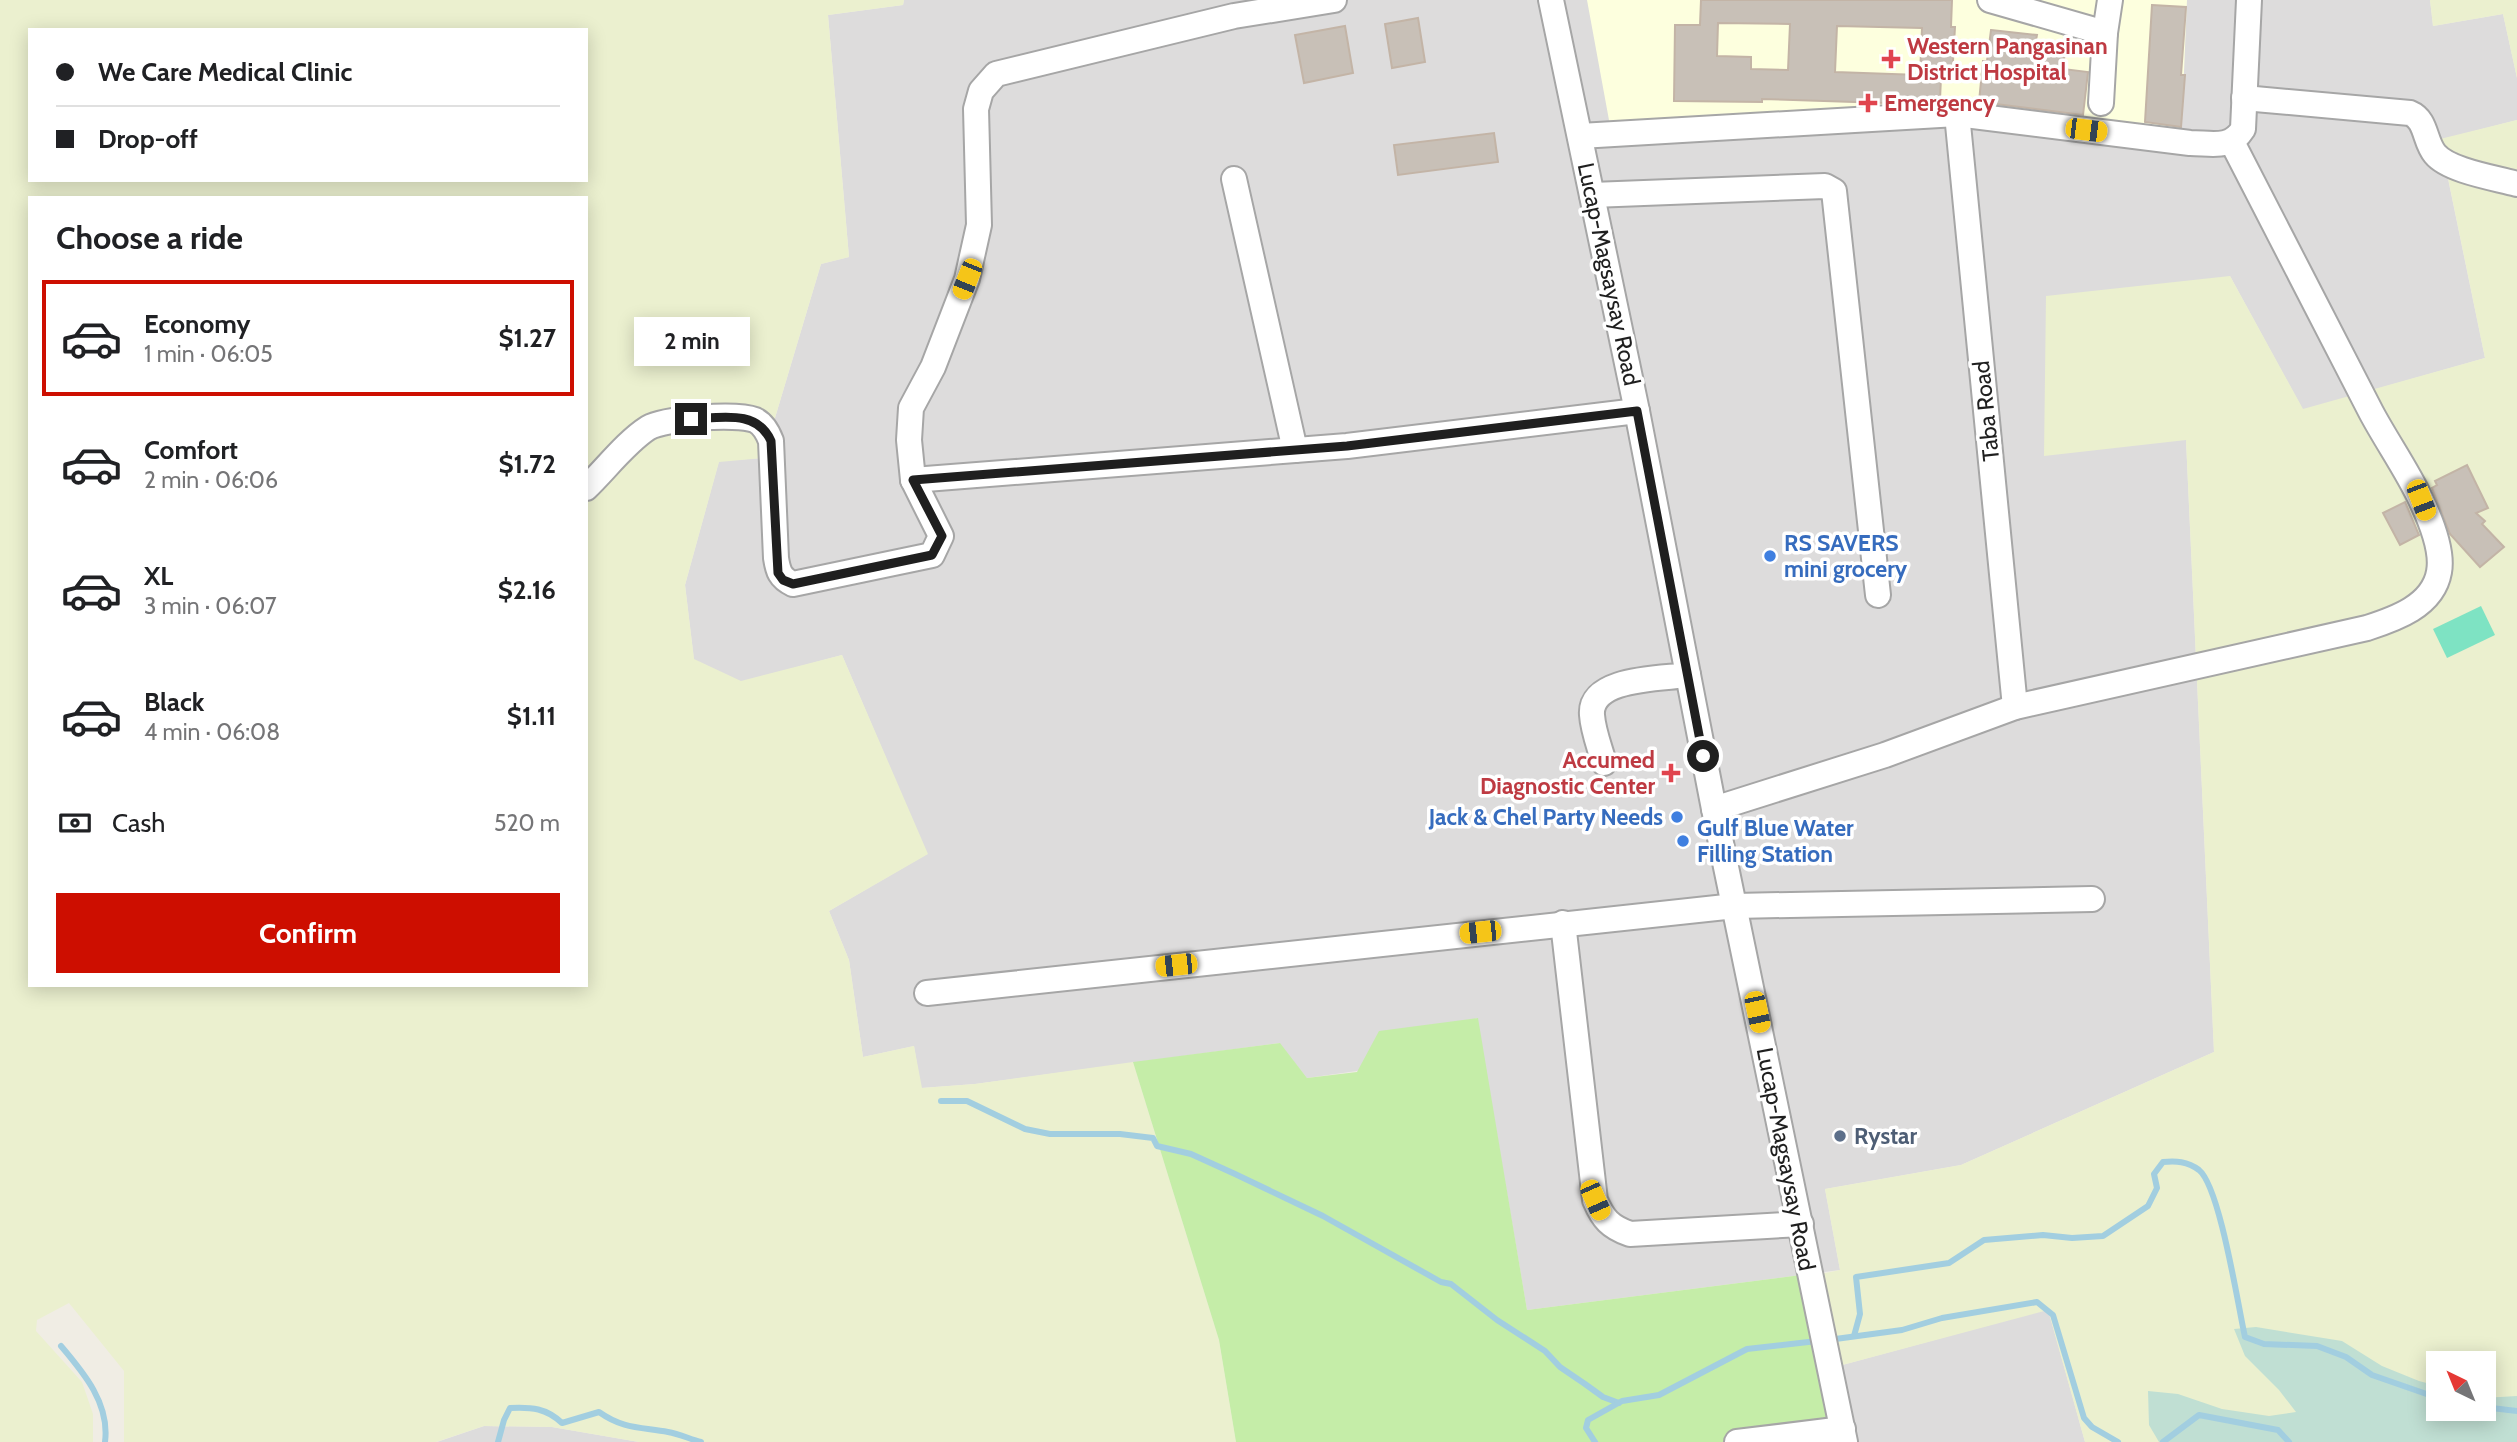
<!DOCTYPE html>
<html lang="en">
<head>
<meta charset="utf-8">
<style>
	body { margin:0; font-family:Cabin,sans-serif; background:#f6f6f6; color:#202124; height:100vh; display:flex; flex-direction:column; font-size:26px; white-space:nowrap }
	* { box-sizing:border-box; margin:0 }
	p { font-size:23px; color:#757577 }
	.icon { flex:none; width:38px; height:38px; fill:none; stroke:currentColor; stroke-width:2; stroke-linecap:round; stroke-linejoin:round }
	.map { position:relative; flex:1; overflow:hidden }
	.sheet { position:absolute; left:28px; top:196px; width:560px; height:791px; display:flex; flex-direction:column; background:#fff; border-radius:0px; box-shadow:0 4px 18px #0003 }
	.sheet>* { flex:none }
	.top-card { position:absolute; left:28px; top:28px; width:560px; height:154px; border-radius:0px; box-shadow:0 4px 18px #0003; display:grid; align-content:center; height:154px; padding:0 28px; background:#fff }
	.needle { width:46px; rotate:317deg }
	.controls { position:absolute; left:2426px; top:1351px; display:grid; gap:14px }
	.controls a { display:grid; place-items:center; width:70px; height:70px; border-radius:0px; background:#fff; box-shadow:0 4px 18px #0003; font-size:35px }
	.end { position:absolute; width:32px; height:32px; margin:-16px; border:9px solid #1f1f1f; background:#fff; box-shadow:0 0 0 4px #fff }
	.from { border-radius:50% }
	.bubble { position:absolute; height:49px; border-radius:0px; background:#fff; box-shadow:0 4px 18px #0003; font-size:23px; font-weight:800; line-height:49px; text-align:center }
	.car { position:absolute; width:21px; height:42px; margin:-21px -10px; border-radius:9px; box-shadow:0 0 5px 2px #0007; background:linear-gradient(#f5c518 24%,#345 0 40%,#f5c518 0 76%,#345 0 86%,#f5c518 0) }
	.top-card b { display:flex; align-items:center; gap:24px; height:66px; font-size:26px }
	.top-card b+b { border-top:2px solid #e0e0e0 }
	.top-card i { width:18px; height:18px; background:#202124 }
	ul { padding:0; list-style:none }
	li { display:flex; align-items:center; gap:21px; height:116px; margin:0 14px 10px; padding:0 14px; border:4px solid transparent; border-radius:0px }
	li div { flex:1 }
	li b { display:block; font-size:26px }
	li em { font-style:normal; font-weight:800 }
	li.current { border-color:#cd0e00 }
	li>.icon { width:63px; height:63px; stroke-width:1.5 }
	h2 { padding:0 28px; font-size:32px; line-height:84px }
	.pay { display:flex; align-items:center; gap:18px; height:77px; padding:0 28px; font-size:26px }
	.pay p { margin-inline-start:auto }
	.action { display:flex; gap:14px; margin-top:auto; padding:14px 28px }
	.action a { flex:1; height:80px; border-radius:0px; background:#cd0e00; color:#fff; font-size:28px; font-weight:800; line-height:80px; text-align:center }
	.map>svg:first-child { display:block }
	.residential { fill:#dddcdc }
	.education { fill:#fdffde }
	.farmland { fill:#ebf0cf; fill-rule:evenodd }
	.grass { fill:#c5eda8 }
	.wetland { fill:#c0dfd3 }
	.pitch { fill:#7ee3c3 }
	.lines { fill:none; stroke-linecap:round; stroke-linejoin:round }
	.stream { stroke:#a2cee0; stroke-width:6 }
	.building { fill:#c8c0b7; stroke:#c3b4a6; stroke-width:2; fill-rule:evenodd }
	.minor-casing { stroke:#a6a6a6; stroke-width:28 }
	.minor { stroke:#fff; stroke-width:24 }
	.route { stroke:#1f1f1f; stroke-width:9 }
	.health-dot { fill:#e0444e; stroke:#fff; stroke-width:2.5 }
	.shop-dot { fill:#3f7fe0; stroke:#fff; stroke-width:2.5 }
	.service-dot { fill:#5c6f8a; stroke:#fff; stroke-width:2.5 }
	.labels { text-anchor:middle; stroke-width:7; stroke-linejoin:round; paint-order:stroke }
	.health-label { font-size:23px; font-weight:bold; fill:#be3a42; stroke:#fff; text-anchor:start }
	.street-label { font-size:23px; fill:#1f1f1f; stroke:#fff }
	.shop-label { font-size:23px; font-weight:bold; fill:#366cbe; stroke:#fff; text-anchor:start }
	.service-label { font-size:23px; font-weight:bold; fill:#4e5e75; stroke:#fff; text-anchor:start }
</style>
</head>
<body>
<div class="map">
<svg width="2517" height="1442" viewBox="0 0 2517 1442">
	<rect width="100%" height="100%" fill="#f0ede4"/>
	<g class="residential">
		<path d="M904 0H2430L2433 26 2503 14 2517 78V120L2440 140 2485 358 2303 410 2230 276 2186 440 2214 1052 1961 1165 1825 1189 1840 1270 1527 1310 1477 1018 1357 1071 1307 1078 1279 1043 975 1084 921 1088 914 1046 863 1057 849 960 829 911 927 854 842 655 741 682 694 660 685 585 719 461 763 458 821 264 849 257 828 15 903 5Z"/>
		<path d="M2048 1309 2085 1442H1825L1835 1367Z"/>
		<path d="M484 1426 552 1427 639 1442H437Z"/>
	</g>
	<path class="education" d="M1587 0H2187L2181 143 1963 119 1613 142Z"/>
	<g class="farmland">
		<path d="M0 0H904L903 5 828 15 849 257 821 264 763 458 719 462 685 585 694 659 741 681 842 655 928 854 829 911 849 960 863 1057 914 1046 922 1088 975 1084 1133 1062 1219 1340 1236 1442H639L552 1427 484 1426 436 1442H124V1371L69 1303 37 1320 36 1331 82 1382 93 1414V1442H0ZM30 30H586V180H30ZM30 198H586V985H30Z"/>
		<path d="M2430 0H2517V78L2503 14 2433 26Z"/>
		<path d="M2517 120V1442H2085L2048 1310 1835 1367 1816 1275 1840 1270 1825 1189 1961 1165 2214 1052 2186 440 2044 456 2046 296 2230 276 2303 409 2485 358 2440 139ZM2438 1363H2483V1409H2438Z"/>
	</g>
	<path class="grass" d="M1478 1018 1527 1310 1801 1275 1829 1434 1759 1442H1236L1219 1340 1133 1062 1280 1043 1307 1078 1357 1072 1379 1031Z"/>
	<path class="wetland" d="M2256 1327 2342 1341 2382 1366 2419 1381 2438 1386V1409H2483V1398L2517 1396V1442H2159L2149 1425 2148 1391 2178 1394 2222 1409 2269 1416 2296 1412 2279 1390 2245 1356 2234 1329Z"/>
	<path class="pitch" d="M2481 606 2495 635 2447 658 2433 629Z"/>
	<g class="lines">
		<g class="stream">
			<path d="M941 1101H967L1025 1129 1050 1134H1120L1153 1138 1157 1146 1191 1154 1235 1174 1323 1216 1441 1282 1451 1284 1497 1320 1545 1351 1560 1367 1585 1384 1603 1397 1619 1403"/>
			<path d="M1854 1336 1860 1314 1856 1277 1949 1263 1984 1240 2043 1235 2072 1238 2103 1236 2148 1206 2157 1188 2154 1174 2163 1162C2176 1161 2187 1161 2199 1170 2220 1187 2238 1306 2245 1337L2264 1344 2317 1346 2346 1357 2372 1375 2438 1398"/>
			<path d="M1828 1340 1902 1330 1942 1318 2037 1302 2053 1315 2084 1418 2092 1427 2118 1442"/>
			<path d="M61 1346C84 1373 110 1404 105 1442"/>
			<path d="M2483 1407 2517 1411"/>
			<path d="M498 1442 504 1420 510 1408C532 1407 546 1408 562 1423L599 1412C623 1429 640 1427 668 1432 679 1434 690 1439 701 1442"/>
			<path d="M1595 1442 1586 1428 1588 1420 1622 1401 1659 1395 1747 1349 1817 1341"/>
			<path d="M2163 1442 2199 1415 2278 1430 2289 1442"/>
		</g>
	</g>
	<g class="building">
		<path d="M1701 0H1952L1951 27H1955L1952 78 1941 77 1940 100 1885 103 1762 99V102L1674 101 1675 25H1700ZM1718 23 1790 24 1788 70 1751 69V57L1717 56ZM1837 26 1922 28 1920 75 1835 72Z"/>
		<path d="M2152 5 2186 7 2181 75H2185L2181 127 2145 122Z"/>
		<path d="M1418 18 1425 62 1392 68 1385 24Z"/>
		<path d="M1345 26 1353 73 1304 83 1295 35Z"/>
		<path d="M1991 30 2037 35 2036 40 2066 42 2063 69 2088 72 2083 115 1979 102 1983 61H1987Z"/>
		<path d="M1494 133 1498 162 1398 175 1394 145Z"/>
		<path d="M2467 465 2488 508 2476 513 2485 521 2482 524 2504 547 2480 567 2450 534 2432 488 2437 485 2435 481Z"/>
		<path d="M2405 502 2419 535 2400 545 2383 513Z"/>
	</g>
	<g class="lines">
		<defs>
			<g id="minor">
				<path d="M1551 0 1637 411 1714 809 1845 1442"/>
				<path d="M1990 0 2105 33 2101 103"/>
				<path d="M2105 33 2110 0"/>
				<path d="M2244 98 2410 113C2427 120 2424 141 2435 154 2449 171 2496 178 2517 184"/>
				<path d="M1957 114 2015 707"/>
				<path d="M1580 136 1957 114 2190 143C2211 143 2230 150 2243 129L2249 0"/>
				<path d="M1234 179 1295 450"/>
				<path d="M1592 195 1825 186 1834 191 1878 595"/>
				<path d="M913 480 1347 446 1637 411"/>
				<path d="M586 488C605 470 626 442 648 428 665 418 736 413 755 420 763 424 768 433 771 441L776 558C778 571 780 578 793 584L932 555 941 536 913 480 909 440 911 408 933 367 967 279 979 225 976 109 981 91 996 74 1234 16 1334 0"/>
				<path d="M1604 763C1600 748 1593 731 1592 715 1589 677 1662 679 1688 675"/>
				<path d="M1714 809 1885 755 2015 707 2367 628C2395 619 2433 606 2439 572 2443 551 2430 519 2421 500 2407 470 2387 442 2371 412 2324 322 2279 232 2232 142"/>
				<path d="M1563 923 1595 1200C1603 1219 1610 1227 1630 1234L1801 1224"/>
				<path d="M927 993 1735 906 2092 899"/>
				<path d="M1737 1442 1843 1429"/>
			</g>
		</defs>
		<use href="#minor" class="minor-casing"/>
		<use href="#minor" class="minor"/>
	</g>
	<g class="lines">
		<path class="route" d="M691 419C721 418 757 409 771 441L778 573 783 580 793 584 932 555 942 536 913 480 1347 446 1637 411 1703 756"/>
	</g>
	<g class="health-dot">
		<path d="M1887.5 48.5h7v7h7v7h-7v7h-7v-7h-7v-7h7z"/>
		<path d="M1864.5 92.5h7v7h7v7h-7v7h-7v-7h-7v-7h7z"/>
		<path d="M1667.5 762.5h7v7h7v7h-7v7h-7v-7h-7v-7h7z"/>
	</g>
	<g class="shop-dot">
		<circle cx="1770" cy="556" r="7"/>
		<circle cx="1677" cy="817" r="7"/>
		<circle cx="1683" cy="841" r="7"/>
	</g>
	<circle class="service-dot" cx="1840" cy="1136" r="7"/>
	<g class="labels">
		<g class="health-label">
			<text x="1907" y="54">Western Pangasinan<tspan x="1907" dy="26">District Hospital</tspan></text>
			<text x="1884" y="111">Emergency</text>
			<text x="1655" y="768" text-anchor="end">Accumed<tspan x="1655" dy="26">Diagnostic Center</tspan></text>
		</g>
		<g class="street-label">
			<text transform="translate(1609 274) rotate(78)" y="8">Lucap-Magsaysay Road</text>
			<text transform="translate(1986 411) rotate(-96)" y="8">Taba Road</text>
			<text transform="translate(1786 1159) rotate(79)" y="8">Lucap-Magsaysay Road</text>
		</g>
		<g class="shop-label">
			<text x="1784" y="551">RS SAVERS<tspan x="1784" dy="26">mini grocery</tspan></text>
			<text x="1663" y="825" text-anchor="end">Jack &amp; Chel Party Needs</text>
			<text x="1697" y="836">Gulf Blue Water<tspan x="1697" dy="26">Filling Station</tspan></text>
		</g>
		<g class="service-label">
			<text x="1854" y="1144">Rystar</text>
		</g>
	</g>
</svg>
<div class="controls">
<a><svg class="needle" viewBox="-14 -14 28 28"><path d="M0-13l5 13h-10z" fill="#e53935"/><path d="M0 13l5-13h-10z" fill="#757577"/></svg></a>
</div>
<i class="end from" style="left:1703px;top:756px"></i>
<i class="end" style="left:691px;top:419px"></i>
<div class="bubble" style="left:634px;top:317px;width:116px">2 min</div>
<i class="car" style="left:2086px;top:130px;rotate:97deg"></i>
<i class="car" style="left:967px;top:279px;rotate:202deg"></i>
<i class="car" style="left:2421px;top:500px;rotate:159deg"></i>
<i class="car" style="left:1480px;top:932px;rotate:264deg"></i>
<i class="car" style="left:1176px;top:965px;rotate:264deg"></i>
<i class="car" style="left:1757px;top:1012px;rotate:168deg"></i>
<i class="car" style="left:1595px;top:1200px;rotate:156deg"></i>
<div class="top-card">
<b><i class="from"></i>We Care Medical Clinic</b>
<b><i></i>Drop-off</b>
</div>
<section class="sheet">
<h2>Choose a ride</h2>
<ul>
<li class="current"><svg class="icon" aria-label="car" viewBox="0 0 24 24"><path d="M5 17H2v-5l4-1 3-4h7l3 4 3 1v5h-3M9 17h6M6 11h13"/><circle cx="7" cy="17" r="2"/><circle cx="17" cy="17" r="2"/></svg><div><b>Economy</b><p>1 min · 06:05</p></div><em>$1.27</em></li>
<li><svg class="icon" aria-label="car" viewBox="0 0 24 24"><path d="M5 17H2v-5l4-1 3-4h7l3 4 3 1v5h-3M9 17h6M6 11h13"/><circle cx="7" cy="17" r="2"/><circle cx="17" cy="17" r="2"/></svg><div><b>Comfort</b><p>2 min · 06:06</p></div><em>$1.72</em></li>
<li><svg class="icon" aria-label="car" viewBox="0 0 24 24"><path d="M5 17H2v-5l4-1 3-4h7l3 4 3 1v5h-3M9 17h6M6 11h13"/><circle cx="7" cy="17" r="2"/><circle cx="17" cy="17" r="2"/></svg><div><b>XL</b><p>3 min · 06:07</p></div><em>$2.16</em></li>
<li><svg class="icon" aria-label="car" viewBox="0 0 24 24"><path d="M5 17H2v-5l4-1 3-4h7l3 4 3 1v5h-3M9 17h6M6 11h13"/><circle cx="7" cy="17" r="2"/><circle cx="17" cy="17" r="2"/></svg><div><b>Black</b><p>4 min · 06:08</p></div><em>$1.11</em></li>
</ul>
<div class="pay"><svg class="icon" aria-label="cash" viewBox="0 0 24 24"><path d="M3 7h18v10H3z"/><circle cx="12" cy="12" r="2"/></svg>Cash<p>520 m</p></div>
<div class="action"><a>Confirm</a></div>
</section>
</div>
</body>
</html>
